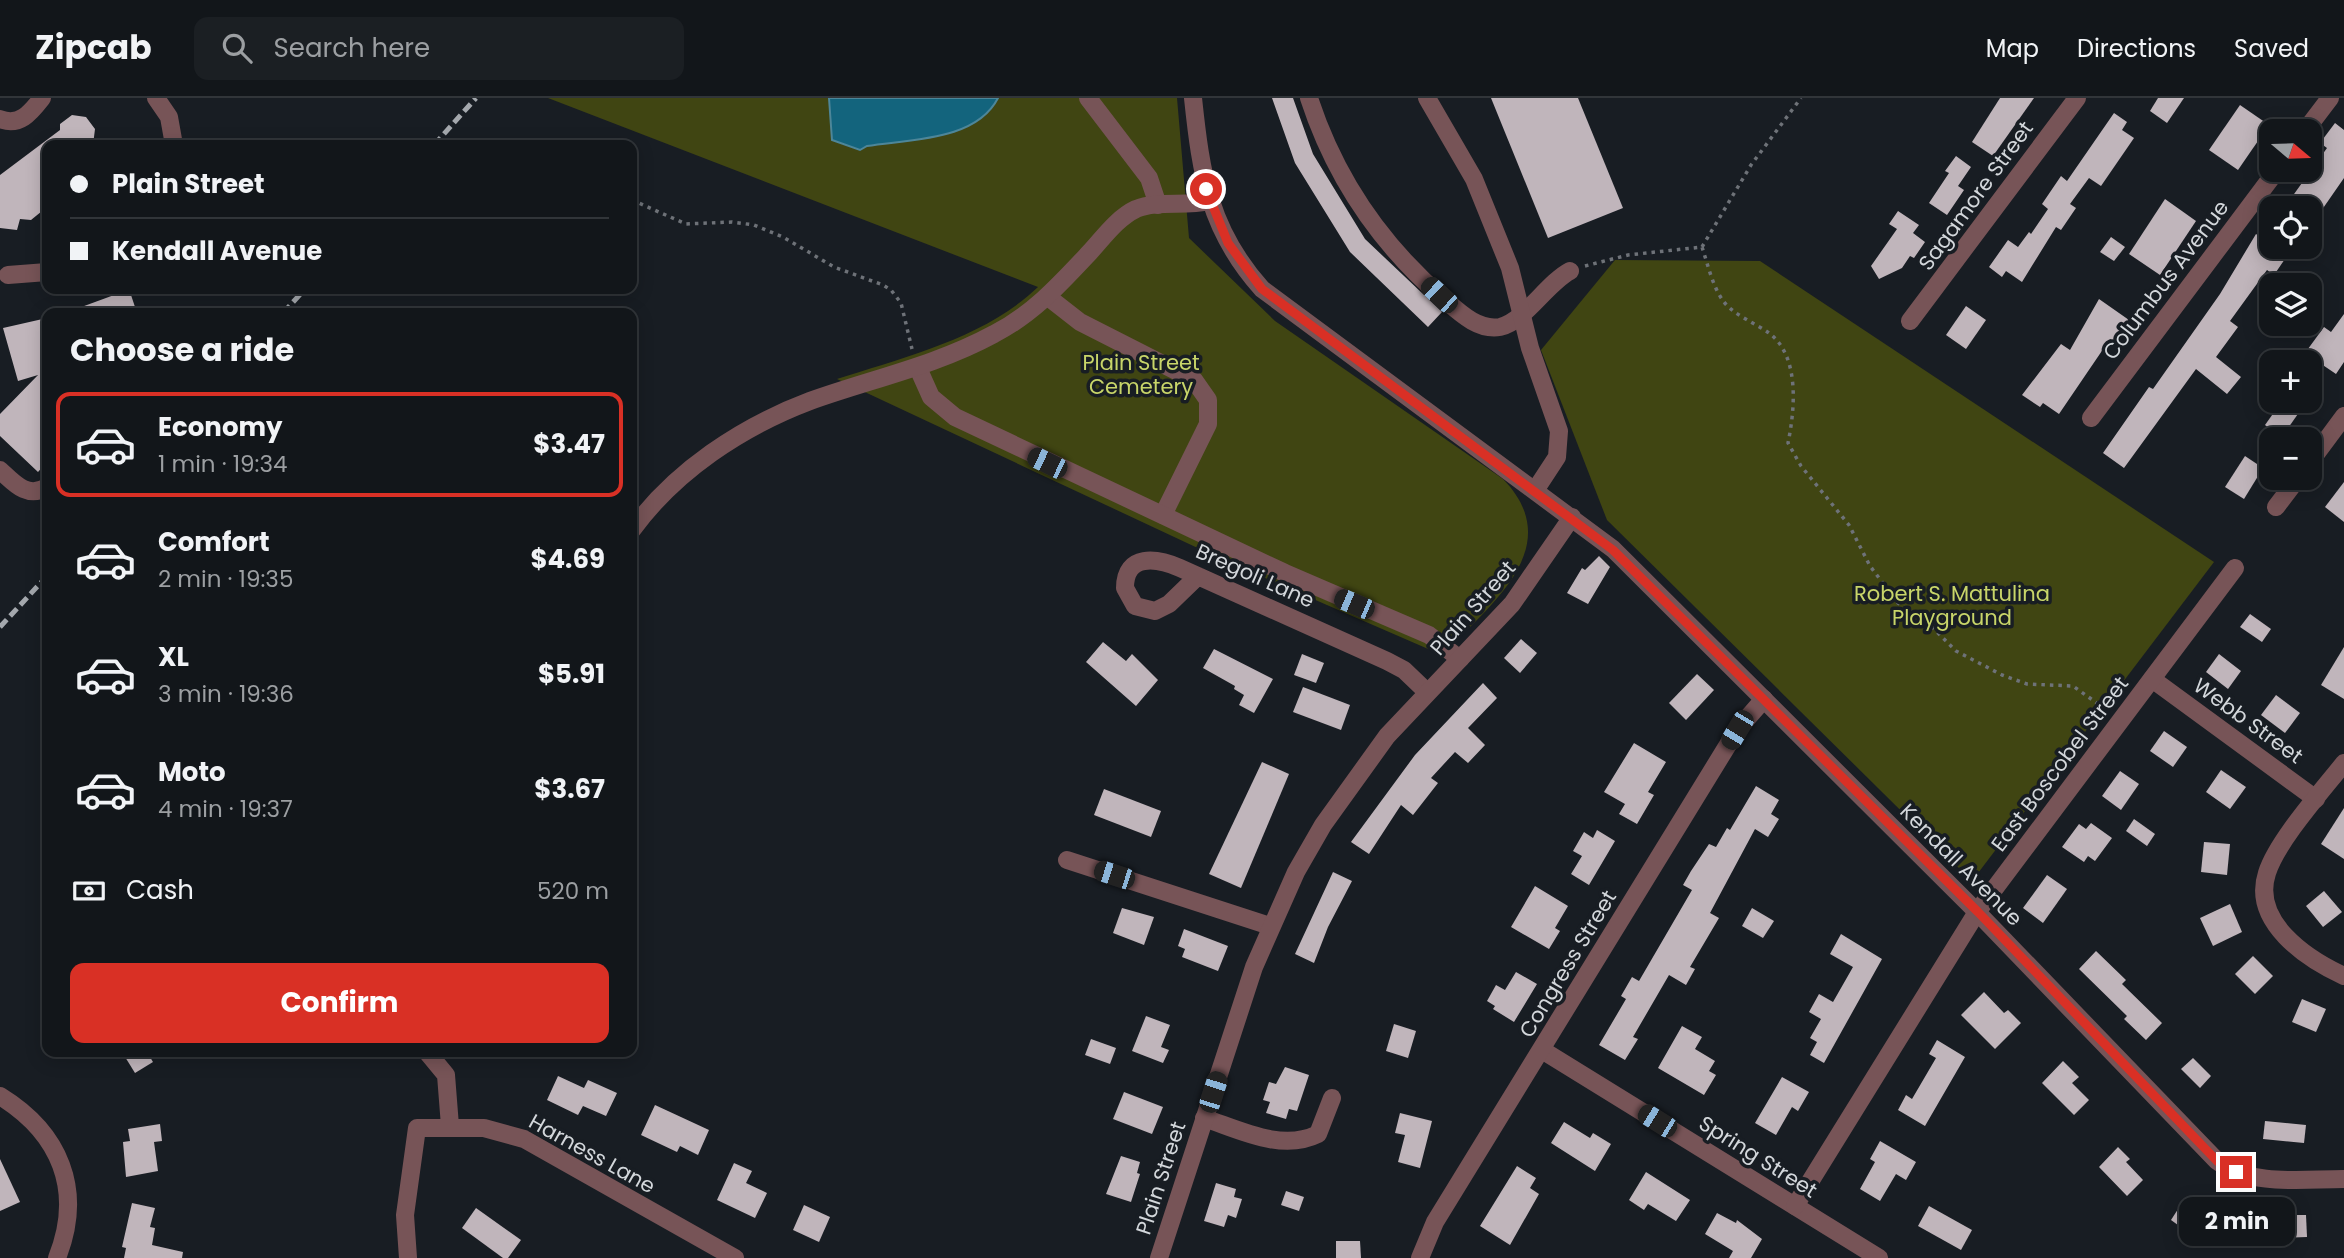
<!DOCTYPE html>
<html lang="en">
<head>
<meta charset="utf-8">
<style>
	body { margin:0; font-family:Poppins,sans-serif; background:#1b1f23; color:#f1f3f6; height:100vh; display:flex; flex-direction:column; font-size:26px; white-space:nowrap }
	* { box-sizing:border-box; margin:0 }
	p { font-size:23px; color:#9c9fa2 }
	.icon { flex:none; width:38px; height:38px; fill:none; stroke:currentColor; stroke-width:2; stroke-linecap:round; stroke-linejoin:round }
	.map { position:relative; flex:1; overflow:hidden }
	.panel { position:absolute; left:42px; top:210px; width:595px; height:749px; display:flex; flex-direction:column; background:#12161a; border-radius:14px; box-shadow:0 4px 18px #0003,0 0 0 2px #313539 }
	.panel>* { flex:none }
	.hud { position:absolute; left:42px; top:42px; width:595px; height:154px; border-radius:14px; box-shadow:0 4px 18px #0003,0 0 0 2px #313539; display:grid; align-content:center; height:154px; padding:0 28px; background:#12161a }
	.needle { width:46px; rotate:109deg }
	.controls { position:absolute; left:2259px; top:21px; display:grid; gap:14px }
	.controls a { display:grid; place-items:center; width:63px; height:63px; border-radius:14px; background:#12161a; box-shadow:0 4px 18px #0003,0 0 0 2px #313539; font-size:35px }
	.end { position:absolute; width:32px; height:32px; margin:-16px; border:9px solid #d93025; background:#fff; box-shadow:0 0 0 4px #fff }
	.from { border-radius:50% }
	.bubble { position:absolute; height:49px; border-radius:14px; background:#12161a; box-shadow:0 4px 18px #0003,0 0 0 2px #313539; font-size:23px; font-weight:700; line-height:49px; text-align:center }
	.car { position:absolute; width:21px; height:42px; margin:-21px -10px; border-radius:9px; box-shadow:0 0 5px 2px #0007; background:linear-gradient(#222 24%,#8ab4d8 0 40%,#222 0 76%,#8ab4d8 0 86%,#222 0) }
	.hud b { display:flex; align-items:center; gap:24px; height:66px; font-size:26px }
	.hud b+b { border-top:2px solid #313539 }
	.hud i { width:18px; height:18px; background:#f1f3f6 }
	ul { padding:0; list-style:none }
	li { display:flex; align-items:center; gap:21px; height:105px; margin:0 14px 10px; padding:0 14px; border:4px solid transparent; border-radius:14px }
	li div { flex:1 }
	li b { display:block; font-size:26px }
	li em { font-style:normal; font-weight:700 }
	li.active { border-color:#d93025 }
	li>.icon { width:63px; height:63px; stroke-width:1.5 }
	h2 { padding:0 28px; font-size:32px; line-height:84px }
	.pay { display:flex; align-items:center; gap:18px; height:77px; padding:0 28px; font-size:26px }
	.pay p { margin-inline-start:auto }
	.action { display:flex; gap:14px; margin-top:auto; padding:14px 28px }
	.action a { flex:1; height:80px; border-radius:14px; background:#d93025; color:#fff; font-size:28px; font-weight:700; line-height:80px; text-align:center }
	header { display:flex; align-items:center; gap:42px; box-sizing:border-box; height:98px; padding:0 35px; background:#12161a; border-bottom:2px solid #313539 }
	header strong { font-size:33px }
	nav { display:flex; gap:38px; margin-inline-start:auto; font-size:24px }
	.search { width:490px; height:63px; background:#1b1f23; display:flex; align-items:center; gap:18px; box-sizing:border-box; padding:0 24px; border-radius:14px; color:#9c9fa2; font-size:26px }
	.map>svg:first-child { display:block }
	.green { fill:#404512 }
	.water { fill:#13647d; stroke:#4d8699; stroke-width:2 }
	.building { fill:#c0b5bb }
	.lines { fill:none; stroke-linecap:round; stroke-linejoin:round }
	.path { stroke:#6e7278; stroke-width:3.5; stroke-dasharray:3.5 5; stroke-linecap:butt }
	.minor { stroke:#775457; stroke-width:18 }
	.rail { stroke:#a4a8ad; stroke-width:5; stroke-dasharray:10 5; stroke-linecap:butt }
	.route { stroke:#d93025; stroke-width:9 }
	.labels { text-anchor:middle; stroke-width:7; stroke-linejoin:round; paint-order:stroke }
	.street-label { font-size:21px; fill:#d3d7db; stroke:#181d23 }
	.park-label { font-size:21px; fill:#c8d569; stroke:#181d23 }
</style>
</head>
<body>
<header>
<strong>Zipcab</strong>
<div class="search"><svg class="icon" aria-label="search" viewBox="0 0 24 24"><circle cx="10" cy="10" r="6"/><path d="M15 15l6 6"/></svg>Search here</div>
<nav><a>Map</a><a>Directions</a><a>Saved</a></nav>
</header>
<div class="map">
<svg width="2344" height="1160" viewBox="0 0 2344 1160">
	<rect width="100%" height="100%" fill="#181d23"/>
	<g class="green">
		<path d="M548 0H829L832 42 860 52 867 48C910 41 976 43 998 0H1177L1189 140 1275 223 1503 381C1569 449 1489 508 1442 557L1219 460 837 281C904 259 985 240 1038 189Z"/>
		<path d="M1615 162 1760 163 2214 464 1972 783 1607 422 1541 252Z"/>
	</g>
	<path class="water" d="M829 0H998C976 43 910 41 867 48L860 52 832 42Z"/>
	<g class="building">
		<path d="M1272 0H1293L1313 56 1365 141 1442 214 1428 229 1350 154 1295 65Z"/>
		<path d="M1491 0H1578L1623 110 1548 140Z"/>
		<path d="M2000 0H2034L1993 58 1972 44Z"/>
		<path d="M2158 0H2184L2167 25 2150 13Z"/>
		<path d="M2240 7 2269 27 2238 72 2209 52Z"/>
		<path d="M2114 15 2127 24 2122 32 2134 40 2101 88 2089 80 2070 106 2076 110 2061 132 2056 129 2022 184 2006 173 2002 179 1989 169 2008 142 2018 149 2029 134 2031 136 2048 111 2042 106 2061 78 2067 83Z"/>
		<path d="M72 17 86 19 95 31 93 47H47V109L31 122 20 121 17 132 0 130V77L60 32V26Z"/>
		<path d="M2335 25 2344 32V80L2310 129V110H2284L2327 50 2320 45Z"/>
		<path d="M1956 58 1971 69 1958 88 1964 92 1947 117 1929 105 1949 75 1945 73Z"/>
		<path d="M2165 101 2196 123 2160 177 2129 156Z"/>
		<path d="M1898 113 1919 127 1913 135 1925 144 1914 160 1910 158 1902 170 1879 181 1871 168 1897 131 1889 126Z"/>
		<path d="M2256 136 2287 158 2274 177 2267 172 2230 223 2238 229 2216 259 2241 279 2227 296 2196 271 2124 370 2103 355 2149 289 2153 291 2220 196Z"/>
		<path d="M2111 139 2125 149 2114 163 2100 154Z"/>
		<path d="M125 193 131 197 137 215H76V211Z"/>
		<path d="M2099 201 2129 222 2114 243 2110 241 2059 316 2043 305 2040 309 2022 297 2061 246 2070 252Z"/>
		<path d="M1966 208 1986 222 1966 251 1946 237Z"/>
		<path d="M2344 216V264L2336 276 2305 255 2324 229 2331 234Z"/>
		<path d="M47 220V364L38 374 0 338V316L38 277 18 283 3 230Z"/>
		<path d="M2282 303H2307L2281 340 2265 327Z"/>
		<path d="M2245 358 2263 370 2244 401 2225 389Z"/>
		<path d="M2344 384V424L2325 409Z"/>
		<path d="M1599 458 1610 469 1588 506 1567 495 1582 470 1585 472Z"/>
		<path d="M2250 516 2271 531 2262 544 2240 529Z"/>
		<path d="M1521 541 1537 555 1520 575 1504 560Z"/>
		<path d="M1103 544 1126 563 1132 556 1158 582 1136 608 1086 564Z"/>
		<path d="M2344 549V601L2321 587Z"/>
		<path d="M1214 551 1273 581 1254 615 1239 607 1244 597 1234 591 1235 588 1203 570Z"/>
		<path d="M1302 556 1324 565 1316 585 1294 577Z"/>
		<path d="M2219 556 2241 573 2228 591 2206 574Z"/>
		<path d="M1697 576 1714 592 1686 622 1669 605Z"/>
		<path d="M1483 585 1497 600 1468 630 1485 647 1468 665 1455 654 1431 680 1438 685 1413 717 1401 707 1369 756 1351 744 1415 657Z"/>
		<path d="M1303 589 1350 607 1341 632 1293 614Z"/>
		<path d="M2276 597 2300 615 2285 635 2261 617Z"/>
		<path d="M2164 633 2187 649 2173 669 2150 653Z"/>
		<path d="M1634 645 1666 664 1648 694 1654 697 1637 726 1619 716 1625 706 1604 694Z"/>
		<path d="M1262 664 1289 676 1241 790 1209 776Z"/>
		<path d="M2221 672 2246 689 2230 711 2206 694Z"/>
		<path d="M2120 673 2139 686 2121 712 2102 698Z"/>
		<path d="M1756 688 1779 702 1771 716 1779 721 1768 739 1755 731 1710 815 1719 820 1690 869 1695 871 1686 887 1669 877 1633 939 1638 941 1625 962 1599 947 1626 901 1621 898 1632 879 1639 883 1692 792 1683 787 1691 773 1709 746 1716 749 1727 730 1730 732Z"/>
		<path d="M1104 691 1161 713 1151 739 1094 717Z"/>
		<path d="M2344 710V761L2321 746Z"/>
		<path d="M2134 721 2155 736 2147 748 2126 733Z"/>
		<path d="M2091 725 2112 740 2095 763 2088 758 2084 764 2062 749 2079 726 2086 731Z"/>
		<path d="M1597 732 1615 743 1589 787 1571 776 1582 758 1573 753 1584 734 1593 740Z"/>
		<path d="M2204 744 2230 746 2227 777 2201 774Z"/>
		<path d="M1333 774 1352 783 1328 829 1314 865 1295 856Z"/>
		<path d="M2047 777 2067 791 2043 825 2023 810Z"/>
		<path d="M1535 788 1568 808 1555 830 1560 833 1549 851 1511 829Z"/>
		<path d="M2324 793 2342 814 2323 829 2306 808Z"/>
		<path d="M2230 806 2242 834 2213 848 2200 820Z"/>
		<path d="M1122 810 1154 819 1144 847 1113 835Z"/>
		<path d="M1752 810 1774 823 1763 840 1742 828Z"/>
		<path d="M1184 831 1228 848 1218 873 1182 859 1185 851 1178 848Z"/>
		<path d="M1841 836 1882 861 1824 965 1810 957 1817 944 1810 940 1821 921 1809 914 1819 896 1833 904 1853 869 1830 856Z"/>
		<path d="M2096 853 2126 882 2122 886 2162 925 2146 942 2124 921 2127 918 2079 871Z"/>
		<path d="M2253 858 2273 878 2255 896 2235 876Z"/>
		<path d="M1516 874 1537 886 1514 924 1493 911 1495 908 1487 903 1496 887 1505 892Z"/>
		<path d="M1984 894 2004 915 2008 912 2021 925 1995 951 1961 917Z"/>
		<path d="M2302 901 2326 911 2316 934 2292 924Z"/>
		<path d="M1146 918 1170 927 1161 949 1169 952 1163 965 1132 953Z"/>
		<path d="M1394 926 1416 933 1408 960 1386 953Z"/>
		<path d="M1682 928 1702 939 1695 951 1715 963 1709 973 1716 977 1704 997 1658 970Z"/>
		<path d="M1091 941 1116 950 1110 966 1085 957Z"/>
		<path d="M1937 942 1965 959 1925 1028 1898 1012 1906 997 1912 1001 1936 960 1929 956Z"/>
		<path d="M122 954H147L153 964 135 975Z"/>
		<path d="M2193 960 2211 978 2200 990 2181 971Z"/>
		<path d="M2063 963 2079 979 2072 985 2089 1002 2074 1017 2042 985Z"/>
		<path d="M1285 969 1309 977 1297 1013 1289 1011 1286 1021 1266 1015 1270 1004 1263 1002 1269 984 1276 986Z"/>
		<path d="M558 978 584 990 588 982 617 995 606 1018 583 1008 578 1017 547 1002Z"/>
		<path d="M1782 979 1809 994 1798 1013 1792 1009 1776 1037 1755 1025Z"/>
		<path d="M1124 994 1163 1009 1152 1036 1113 1021Z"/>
		<path d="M655 1007 709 1032 698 1057 680 1048 677 1054 641 1037Z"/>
		<path d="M1400 1015 1432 1023 1420 1070 1398 1064 1405 1037 1395 1035Z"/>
		<path d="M2265 1023 2306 1027 2304 1045 2263 1041Z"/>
		<path d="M1564 1024 1590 1040 1593 1035 1611 1046 1595 1073 1551 1045Z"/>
		<path d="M160 1026 162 1043 154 1044 158 1073 126 1079 123 1044 130 1043 128 1031Z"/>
		<path d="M1880 1043 1916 1064 1906 1082 1896 1076 1880 1103 1860 1091 1875 1064 1870 1061Z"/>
		<path d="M2118 1049 2130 1061 2126 1064 2143 1082 2127 1098 2099 1069Z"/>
		<path d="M1121 1058 1140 1064 1137 1075 1140 1076 1131 1104 1106 1096Z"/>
		<path d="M0 1061 20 1104 0 1113Z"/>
		<path d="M734 1065 752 1073 746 1085 767 1095 755 1120 717 1102Z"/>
		<path d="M1517 1068 1536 1080 1530 1090 1539 1096 1510 1147 1480 1128Z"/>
		<path d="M1646 1074 1690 1102 1676 1123 1648 1106 1644 1112 1629 1102Z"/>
		<path d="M1216 1085 1236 1091 1234 1099 1242 1101 1236 1120 1228 1117 1224 1129 1204 1123Z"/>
		<path d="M1286 1093 1304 1099 1299 1113 1281 1107Z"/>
		<path d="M132 1105 155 1110 150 1129 155 1130 152 1147 183 1154 182 1160H124L126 1150 122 1149Z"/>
		<path d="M804 1107 830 1119 819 1144 793 1132Z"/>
		<path d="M1929 1108 1972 1132 1961 1152 1918 1128Z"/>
		<path d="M2180 1108 2214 1132 2204 1146 2171 1122Z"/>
		<path d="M476 1110 521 1142 508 1160H503L462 1130Z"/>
		<path d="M1717 1115 1736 1125 1737 1122 1762 1141 1751 1160H1729L1733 1153 1705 1136Z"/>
		<path d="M2278 1117H2306L2307 1139 2279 1140Z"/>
		<path d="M1336 1143H1360L1361 1160H1336Z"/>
	</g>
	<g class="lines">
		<g class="path">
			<path d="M632 102 686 126 732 124 754 127 783 139 834 169 883 187 891 192 901 205 912 251"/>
			<path d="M1702 149 1751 67 1801 0"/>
			<path d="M1585 168 1628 157 1702 149C1708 167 1713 190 1724 204 1734 217 1755 225 1769 235 1800 258 1795 311 1788 345L1801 368 1849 427 1870 468 1898 505 1928 525 1956 553 2002 577 2027 586 2073 588 2108 613"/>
		</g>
		<g class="minor">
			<path d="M156 0 169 19 174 47"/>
			<path d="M1088 0 1149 80 1158 107"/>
			<path d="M1193 0C1201 76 1209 132 1262 191L1613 451 1977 814 2217 1063C2253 1089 2302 1081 2344 1081"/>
			<path d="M1309 0C1335 80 1381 147 1444 201 1459 214 1478 233 1500 229 1524 224 1547 185 1570 173"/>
			<path d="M1427 0 1474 81 1510 170 1530 250 1559 333 1557 359 1536 391"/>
			<path d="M0 21C20 29 31 14 42 0"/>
			<path d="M2305 33 2330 0"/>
			<path d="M8 177 47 174"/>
			<path d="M1048 199 1080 224 1194 282 1208 302V326L1163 417"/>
			<path d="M1910 223 2077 0"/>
			<path d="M918 270 931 299 955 319 1285 475 1429 537 1460 561"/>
			<path d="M2091 320 2277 72"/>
			<path d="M2310 364 2344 318"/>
			<path d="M0 372C14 385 27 401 47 389"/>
			<path d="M2276 409 2298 380"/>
			<path d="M632 432C675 373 741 329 810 303 871 281 935 268 994 236 1033 216 1060 186 1090 154 1103 140 1117 120 1136 111 1158 102 1185 109 1209 103"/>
			<path d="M1198 478 1169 506 1155 513 1135 508 1125 490C1125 455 1157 460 1180 470L1387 563 1404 572 1427 594"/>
			<path d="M2152 581 2316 701"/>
			<path d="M2344 665C2322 693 2277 743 2267 775 2251 824 2307 861 2344 878"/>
			<path d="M1067 762 1270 828"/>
			<path d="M1542 952 1879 1160"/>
			<path d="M427 954 446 977 450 1028"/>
			<path d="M0 998C60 1035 84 1092 57 1160"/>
			<path d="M1204 1020C1240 1032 1282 1054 1318 1036L1332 1000"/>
			<path d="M1795 1108 1977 814 2235 470"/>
			<path d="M408 1160 405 1117 417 1030H484L524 1041 735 1160"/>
			<path d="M1159 1160 1254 869 1296 774 1323 727 1387 638 1512 506 1572 419"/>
			<path d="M1420 1160 1435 1124 1737 632 1764 601"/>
		</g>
		<g class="rail">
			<path d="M434 47 476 0"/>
			<path d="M283 215 305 191"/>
			<path d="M0 529 47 478"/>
		</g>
	</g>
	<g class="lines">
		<path class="route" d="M1206 91 1228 145 1262 191 1613 452 1978 814 2217 1063 2236 1074"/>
	</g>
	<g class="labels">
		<g class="street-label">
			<text transform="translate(1976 98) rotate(-54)" y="7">Sagamore Street</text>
			<text transform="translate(2166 182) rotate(-53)" y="7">Columbus Avenue</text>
			<text transform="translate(1255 478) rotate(24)" y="7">Bregoli Lane</text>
			<text transform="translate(1473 510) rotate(-49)" y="7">Plain Street</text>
			<text transform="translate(2248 623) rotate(36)" y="7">Webb Street</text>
			<text transform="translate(2060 666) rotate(-53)" y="7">East Boscobel Street</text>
			<text transform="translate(1961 767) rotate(45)" y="7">Kendall Avenue</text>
			<text transform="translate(1568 866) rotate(-59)" y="7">Congress Street</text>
			<text transform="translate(592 1056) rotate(29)" y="7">Harness Lane</text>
			<text transform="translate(1758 1059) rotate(32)" y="7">Spring Street</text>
			<text transform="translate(1161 1080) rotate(-72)" y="7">Plain Street</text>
		</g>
		<g class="park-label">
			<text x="1141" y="272">Plain Street<tspan x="1141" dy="24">Cemetery</tspan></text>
			<text x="1952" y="503">Robert S. Mattulina<tspan x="1952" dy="24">Playground</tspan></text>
		</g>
	</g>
</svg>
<div class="controls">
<a><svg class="needle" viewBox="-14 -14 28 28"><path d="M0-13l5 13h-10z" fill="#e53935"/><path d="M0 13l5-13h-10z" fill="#9c9fa2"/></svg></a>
<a><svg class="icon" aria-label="locate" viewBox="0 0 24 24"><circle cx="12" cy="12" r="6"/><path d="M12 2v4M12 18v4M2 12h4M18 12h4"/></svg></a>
<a><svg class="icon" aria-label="layers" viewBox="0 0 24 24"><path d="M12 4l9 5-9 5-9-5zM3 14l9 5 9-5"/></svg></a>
<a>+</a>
<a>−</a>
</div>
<i class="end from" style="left:1206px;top:91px"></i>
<i class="end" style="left:2236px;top:1074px"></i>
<div class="bubble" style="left:2179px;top:1099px;width:116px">2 min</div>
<i class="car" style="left:1439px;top:197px;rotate:313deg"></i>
<i class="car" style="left:1047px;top:365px;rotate:296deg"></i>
<i class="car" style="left:1354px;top:506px;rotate:293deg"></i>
<i class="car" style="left:1737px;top:632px;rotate:211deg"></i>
<i class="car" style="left:1114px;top:777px;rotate:288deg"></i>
<i class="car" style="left:1213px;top:994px;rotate:18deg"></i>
<i class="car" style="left:1657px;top:1023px;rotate:302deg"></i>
<div class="hud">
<b><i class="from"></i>Plain Street</b>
<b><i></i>Kendall Avenue</b>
</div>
<section class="panel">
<h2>Choose a ride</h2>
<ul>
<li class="active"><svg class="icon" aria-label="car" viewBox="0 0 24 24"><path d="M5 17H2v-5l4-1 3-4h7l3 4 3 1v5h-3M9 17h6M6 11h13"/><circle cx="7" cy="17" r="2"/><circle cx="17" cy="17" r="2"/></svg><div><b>Economy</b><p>1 min · 19:34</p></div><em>$3.47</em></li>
<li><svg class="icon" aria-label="car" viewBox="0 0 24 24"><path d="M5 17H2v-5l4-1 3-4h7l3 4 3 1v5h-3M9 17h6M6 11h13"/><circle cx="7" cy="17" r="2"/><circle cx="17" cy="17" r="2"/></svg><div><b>Comfort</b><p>2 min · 19:35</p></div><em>$4.69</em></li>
<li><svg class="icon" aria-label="car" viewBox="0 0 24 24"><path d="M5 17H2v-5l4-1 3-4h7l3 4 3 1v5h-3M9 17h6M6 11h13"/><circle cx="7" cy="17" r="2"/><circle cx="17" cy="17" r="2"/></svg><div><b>XL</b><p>3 min · 19:36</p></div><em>$5.91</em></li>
<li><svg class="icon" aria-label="car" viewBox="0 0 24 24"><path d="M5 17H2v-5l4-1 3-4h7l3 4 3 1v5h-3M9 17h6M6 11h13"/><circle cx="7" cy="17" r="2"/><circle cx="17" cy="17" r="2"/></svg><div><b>Moto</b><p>4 min · 19:37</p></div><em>$3.67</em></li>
</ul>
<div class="pay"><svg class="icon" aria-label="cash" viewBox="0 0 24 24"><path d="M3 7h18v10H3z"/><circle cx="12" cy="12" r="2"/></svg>Cash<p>520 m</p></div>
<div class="action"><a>Confirm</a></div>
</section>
</div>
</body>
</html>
